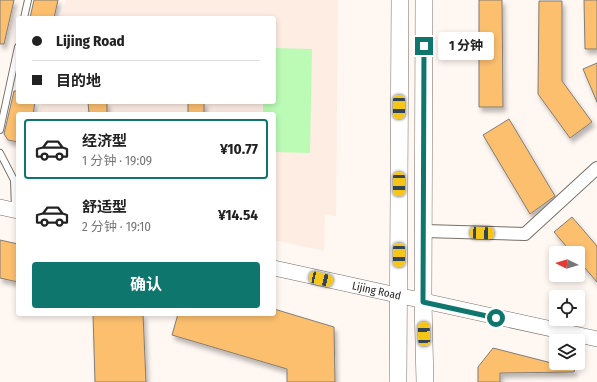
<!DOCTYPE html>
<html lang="zh">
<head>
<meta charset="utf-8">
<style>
	body { margin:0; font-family:"Fira Sans Condensed","Noto Sans SC",sans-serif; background:#f6f6f6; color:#222; height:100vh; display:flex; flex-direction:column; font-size:15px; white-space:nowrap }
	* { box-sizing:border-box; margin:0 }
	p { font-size:13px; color:#767676 }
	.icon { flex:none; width:22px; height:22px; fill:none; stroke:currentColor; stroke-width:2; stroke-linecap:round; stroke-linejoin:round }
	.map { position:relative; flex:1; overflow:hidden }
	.drawer { position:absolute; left:16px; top:112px; width:260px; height:204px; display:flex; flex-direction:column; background:#fff; border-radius:4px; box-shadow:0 2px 6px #0003 }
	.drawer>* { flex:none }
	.top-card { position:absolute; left:16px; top:16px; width:260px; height:88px; border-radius:4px; box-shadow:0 2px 6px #0003; display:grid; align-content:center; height:88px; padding:0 16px; background:#fff }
	.needle { width:26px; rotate:275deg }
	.buttons { position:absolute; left:549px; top:246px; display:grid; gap:8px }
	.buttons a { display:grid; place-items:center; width:36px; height:36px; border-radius:4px; background:#fff; box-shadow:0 2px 6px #0003; font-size:20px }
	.end { position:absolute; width:18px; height:18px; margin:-9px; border:5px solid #0f766e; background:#fff; box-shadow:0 0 0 2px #fff }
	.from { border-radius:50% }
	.bubble { position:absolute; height:28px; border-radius:4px; background:#fff; box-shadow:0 2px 6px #0003; font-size:13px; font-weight:700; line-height:28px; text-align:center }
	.car { position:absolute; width:12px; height:24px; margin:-12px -6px; border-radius:5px; box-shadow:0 0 3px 1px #0007; background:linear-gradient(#f5c518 24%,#345 0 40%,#f5c518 0 76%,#345 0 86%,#f5c518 0) }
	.top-card b { display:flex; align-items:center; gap:14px; height:38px; font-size:15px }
	.top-card b+b { border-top:1px solid #e0e0e0 }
	.top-card i { width:10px; height:10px; background:#222 }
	ul { padding:7px 0 0; list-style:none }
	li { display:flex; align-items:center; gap:12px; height:60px; margin:0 8px 6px; padding:0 8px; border:2px solid transparent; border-radius:4px }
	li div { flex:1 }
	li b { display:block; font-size:15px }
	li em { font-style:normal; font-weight:700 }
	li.on { border-color:#0f766e }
	li>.icon { width:36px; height:36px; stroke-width:1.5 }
	.button { display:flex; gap:8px; margin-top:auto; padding:8px 16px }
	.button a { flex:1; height:46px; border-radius:4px; background:#0f766e; color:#fff; font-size:16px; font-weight:700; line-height:46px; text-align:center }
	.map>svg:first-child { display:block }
	.built { fill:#feede3 }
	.green { fill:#bbfbb6 }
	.building { fill:#fbbf6e; stroke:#837d76; filter:url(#shadow) }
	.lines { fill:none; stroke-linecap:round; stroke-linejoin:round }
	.service-casing { stroke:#776f69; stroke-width:8 }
	.minor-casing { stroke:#776f69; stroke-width:14 }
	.tertiary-casing { stroke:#776f69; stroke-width:16 }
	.secondary-casing { stroke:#776f69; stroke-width:18 }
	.service { stroke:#fff; stroke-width:6 }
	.minor { stroke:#fff; stroke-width:12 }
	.tertiary { stroke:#fff; stroke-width:15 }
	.secondary { stroke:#fff; stroke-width:17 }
	.route { stroke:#0f766e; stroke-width:5 }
	.labels { text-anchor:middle; stroke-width:3; stroke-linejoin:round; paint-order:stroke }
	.street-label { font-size:11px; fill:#292624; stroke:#fff }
</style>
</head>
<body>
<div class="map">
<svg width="597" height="382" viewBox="0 0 597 382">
	<defs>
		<filter id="shadow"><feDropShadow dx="2.5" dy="4.5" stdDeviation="2" flood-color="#0004"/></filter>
	</defs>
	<rect width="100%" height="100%" fill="#fff7f2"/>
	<path class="built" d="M66 0H338L336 216 325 215 324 251 274 240V114H39L42 102H274V18H61Z"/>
	<path class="green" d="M274 48 312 49 310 153 274 152V114H263V102H274Z"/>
	<g class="building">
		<path d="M0 0H14L4 44H0Z"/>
		<path d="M34 0H58L54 18H30Z"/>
		<path d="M479 0H502L503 107H479Z"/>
		<path d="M584 0H597V49H585Z"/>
		<path d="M539 1H562V81L592 122 570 138 538 94Z"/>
		<path d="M597 63V102L583 69Z"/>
		<path d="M14 91H18V102H35L33 114H18V142L8 140 4 134Z"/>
		<path d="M88 102H107V114H89Z"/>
		<rect x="188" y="102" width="16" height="12"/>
		<path d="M509 119 555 196 530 214 483 135Z"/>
		<path d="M572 217 597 246V282L578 260V253H572L554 232Z"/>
		<path d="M0 240 18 244V282L0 278Z"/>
		<path d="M274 309 334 327 335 382H287V369L172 335 178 314H274Z"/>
		<path d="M93 314H143L146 382H95Z"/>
		<path d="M493 348 575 369 574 372 500 373V382H478V367Z"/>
	</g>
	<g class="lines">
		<defs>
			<g id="service">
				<path d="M24 18 28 0"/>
				<path d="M0 130 18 47"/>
				<path d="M0 153 14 180 15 210"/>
			</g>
			<path id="minor" d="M425 231 525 234 597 168"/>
			<g id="tertiary">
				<path d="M0 207 18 211"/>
				<path id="s1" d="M274 268 597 339"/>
			</g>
			<g id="secondary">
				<path d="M424 0 423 302 425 382"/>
				<path d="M398 382 400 0"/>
			</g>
		</defs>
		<use href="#service" class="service-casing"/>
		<use href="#minor" class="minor-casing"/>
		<use href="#tertiary" class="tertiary-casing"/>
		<use href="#secondary" class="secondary-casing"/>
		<use href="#service" class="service"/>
		<use href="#minor" class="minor"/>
		<use href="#tertiary" class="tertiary"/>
		<use href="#secondary" class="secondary"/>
	</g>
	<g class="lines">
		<path class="route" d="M424 46 423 302 496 318"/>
	</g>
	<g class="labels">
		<g class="street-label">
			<text dy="4" stroke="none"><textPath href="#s1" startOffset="105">Lijing Road</textPath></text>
		</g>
	</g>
</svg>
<div class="buttons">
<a><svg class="needle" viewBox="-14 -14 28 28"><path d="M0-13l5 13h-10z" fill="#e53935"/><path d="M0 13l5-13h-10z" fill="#767676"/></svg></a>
<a><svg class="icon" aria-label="locate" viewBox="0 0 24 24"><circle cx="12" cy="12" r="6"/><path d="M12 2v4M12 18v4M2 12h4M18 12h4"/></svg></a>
<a><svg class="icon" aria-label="layers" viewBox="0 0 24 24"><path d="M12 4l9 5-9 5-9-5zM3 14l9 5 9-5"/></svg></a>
</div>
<i class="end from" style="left:496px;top:318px"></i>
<i class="end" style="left:424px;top:46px"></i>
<div class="bubble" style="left:438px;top:32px;width:56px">1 分钟</div>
<i class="car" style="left:399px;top:107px;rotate:180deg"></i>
<i class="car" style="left:399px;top:184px;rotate:180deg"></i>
<i class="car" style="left:482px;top:233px;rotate:92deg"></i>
<i class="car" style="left:399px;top:255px;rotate:180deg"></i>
<i class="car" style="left:321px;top:279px;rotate:103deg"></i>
<i class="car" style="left:424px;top:334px;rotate:358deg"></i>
<div class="top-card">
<b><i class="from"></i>Lijing Road</b>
<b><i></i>目的地</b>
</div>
<section class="drawer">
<ul>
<li class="on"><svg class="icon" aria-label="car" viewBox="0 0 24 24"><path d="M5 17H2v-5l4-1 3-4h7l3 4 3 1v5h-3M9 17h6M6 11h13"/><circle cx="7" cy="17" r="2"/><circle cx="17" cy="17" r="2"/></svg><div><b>经济型</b><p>1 分钟 · 19:09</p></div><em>¥10.77</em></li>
<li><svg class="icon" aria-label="car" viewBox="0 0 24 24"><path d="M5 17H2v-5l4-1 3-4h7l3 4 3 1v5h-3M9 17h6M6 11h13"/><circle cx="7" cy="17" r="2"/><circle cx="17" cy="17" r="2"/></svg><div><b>舒适型</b><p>2 分钟 · 19:10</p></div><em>¥14.54</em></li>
</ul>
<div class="button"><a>确认</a></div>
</section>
</div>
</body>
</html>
